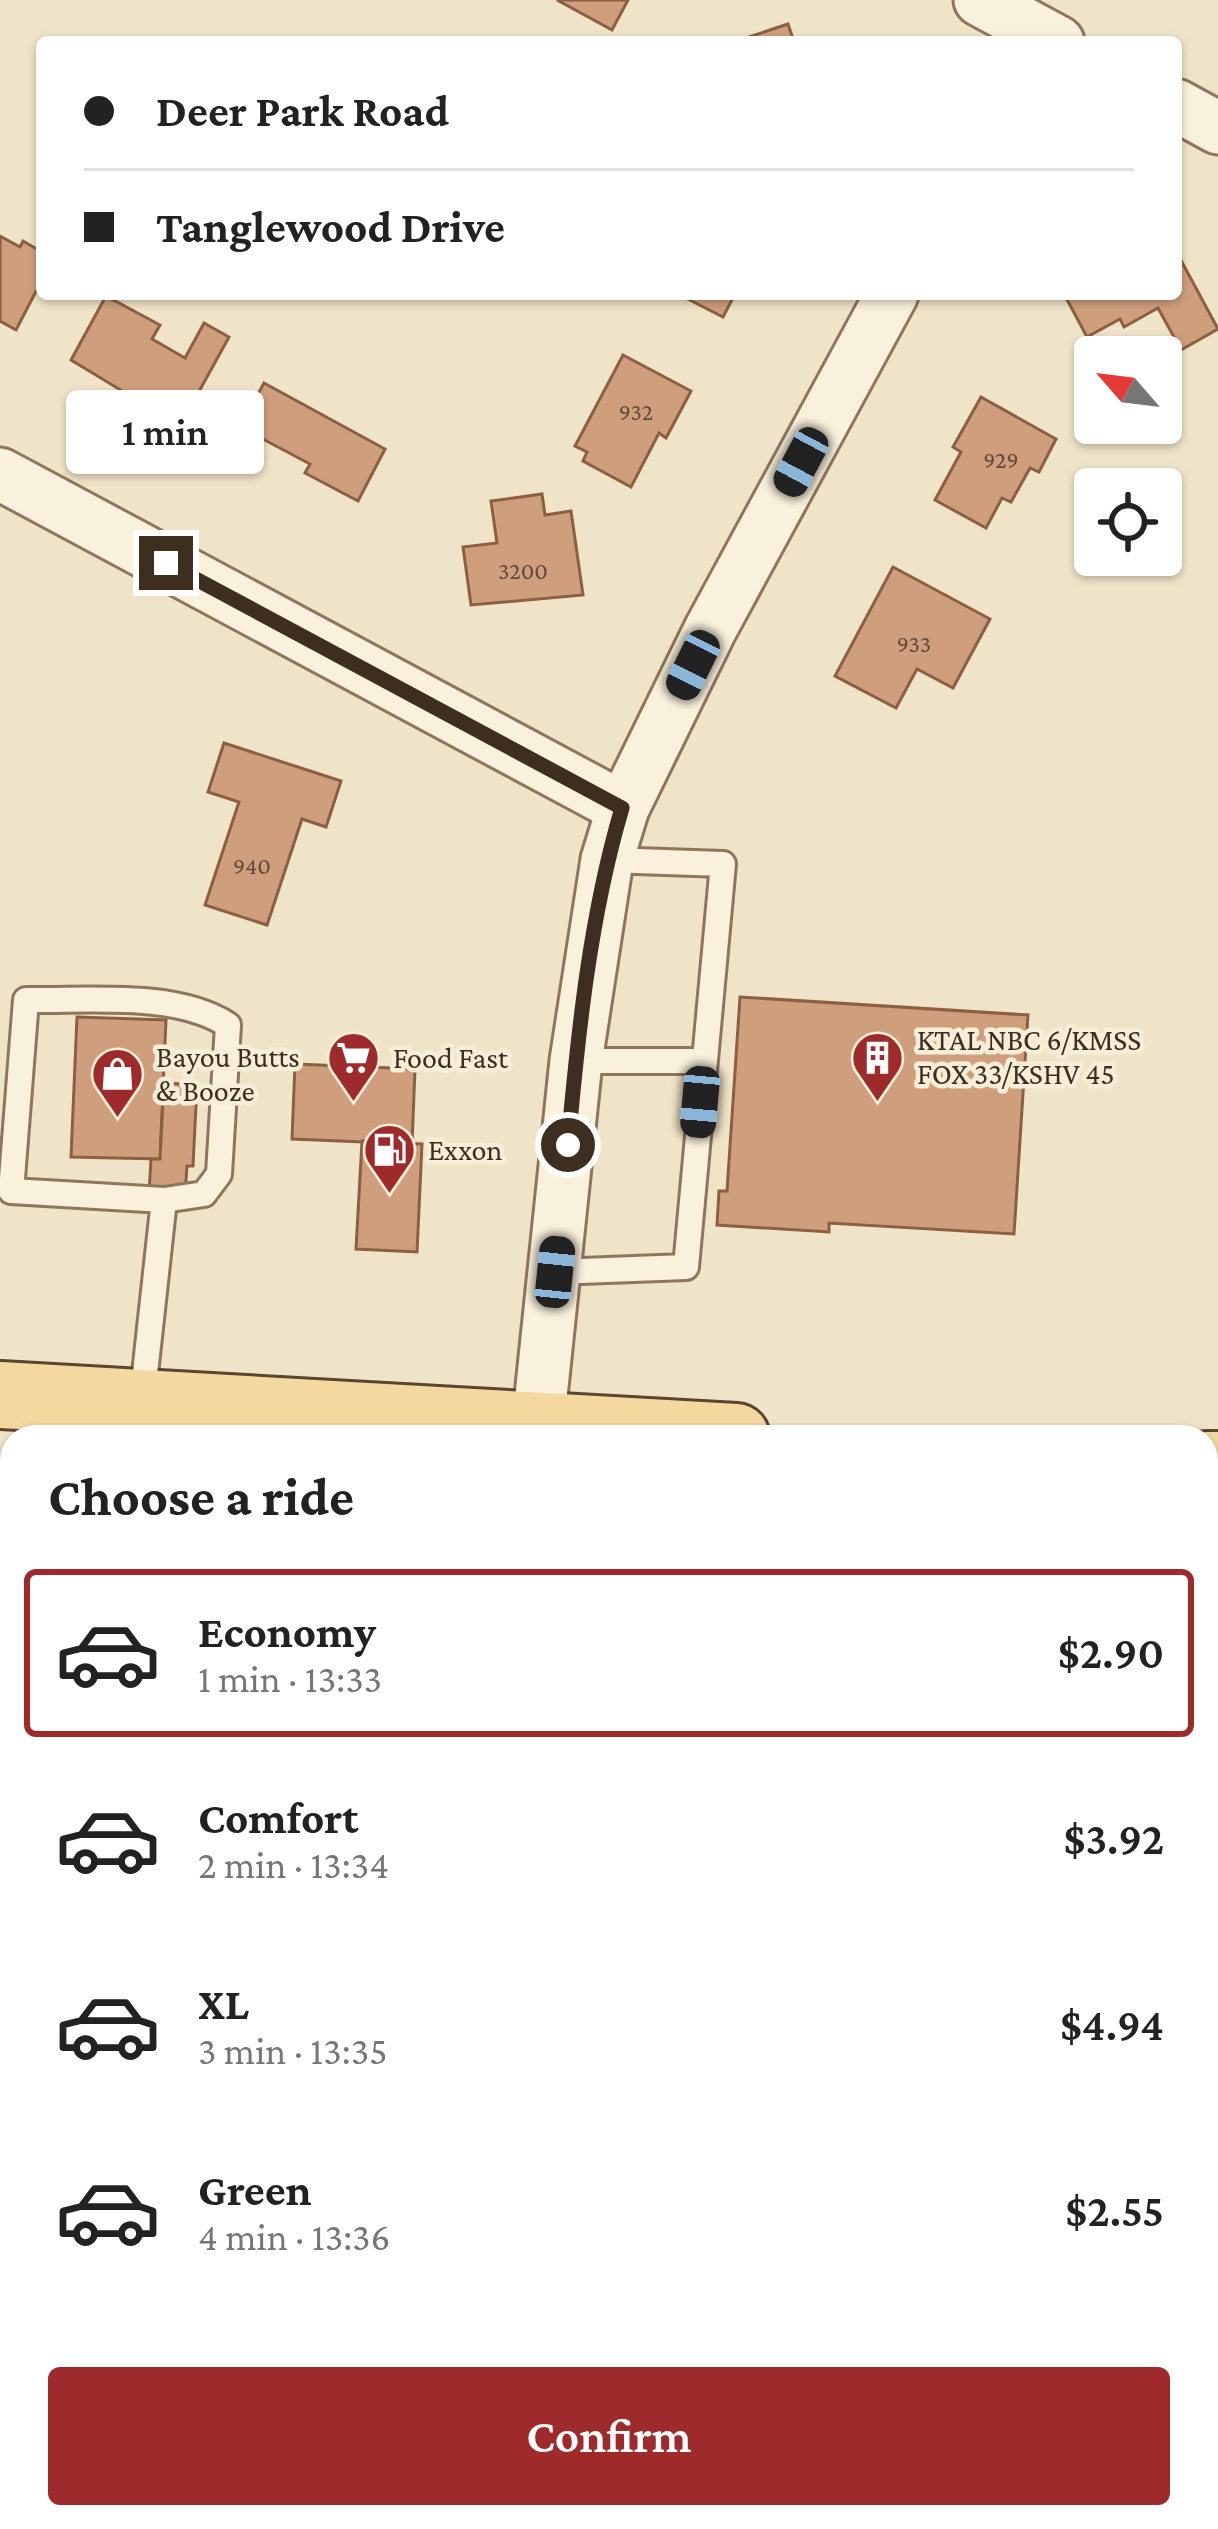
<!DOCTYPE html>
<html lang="en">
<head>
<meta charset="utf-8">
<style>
	body { margin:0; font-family:"Crimson Pro",serif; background:#f6f6f6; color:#222; height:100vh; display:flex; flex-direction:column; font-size:45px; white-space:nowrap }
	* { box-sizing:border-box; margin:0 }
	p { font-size:39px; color:#767676 }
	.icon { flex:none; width:66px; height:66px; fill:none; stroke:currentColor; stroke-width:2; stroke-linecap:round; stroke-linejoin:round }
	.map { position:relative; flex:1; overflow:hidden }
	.drawer { position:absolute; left:0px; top:1425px; width:1218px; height:1104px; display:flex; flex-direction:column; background:#fff; border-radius:36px 36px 0 0; box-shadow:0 3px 9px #0004 }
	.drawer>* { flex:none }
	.banner { position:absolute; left:36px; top:36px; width:1146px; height:264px; border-radius:12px; box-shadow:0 3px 9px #0004; display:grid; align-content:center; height:264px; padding:0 48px; background:#fff }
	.needle { width:78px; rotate:298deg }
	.fabs { position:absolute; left:1074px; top:336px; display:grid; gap:24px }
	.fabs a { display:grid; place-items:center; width:108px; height:108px; border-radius:12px; background:#fff; box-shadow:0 3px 9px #0004; font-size:60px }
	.end { position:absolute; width:54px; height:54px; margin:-27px; border:15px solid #3d2e20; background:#fff; box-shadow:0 0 0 6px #fff }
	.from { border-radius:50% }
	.bubble { position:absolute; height:84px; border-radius:12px; background:#fff; box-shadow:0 3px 9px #0004; font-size:39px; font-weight:600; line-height:84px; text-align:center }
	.car { position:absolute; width:36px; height:72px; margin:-36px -18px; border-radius:15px; box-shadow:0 0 9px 3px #0007; background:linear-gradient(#222 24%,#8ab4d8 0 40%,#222 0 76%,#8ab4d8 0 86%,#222 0) }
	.banner b { display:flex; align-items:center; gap:42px; height:114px; font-size:45px }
	.banner b+b { border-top:3px solid #e0e0e0 }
	.banner i { width:30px; height:30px; background:#222 }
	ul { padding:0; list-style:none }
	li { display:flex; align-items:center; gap:36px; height:168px; margin:0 24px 18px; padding:0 24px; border:6px solid transparent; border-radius:12px }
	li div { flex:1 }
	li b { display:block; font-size:45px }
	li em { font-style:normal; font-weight:600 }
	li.active { border-color:#9e2a2b }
	li>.icon { width:108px; height:108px; stroke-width:1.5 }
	h2 { padding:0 48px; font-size:54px; line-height:144px }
	.primary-button { display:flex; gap:24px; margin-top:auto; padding:24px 48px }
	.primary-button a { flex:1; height:138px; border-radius:12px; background:#9e2a2b; color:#fff; font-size:48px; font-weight:600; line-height:138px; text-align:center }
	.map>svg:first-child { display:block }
	.building { fill:#cf9f7d; stroke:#8d5f41; stroke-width:3 }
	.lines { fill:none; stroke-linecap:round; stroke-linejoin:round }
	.lane-casing { stroke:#8d765c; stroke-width:30 }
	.street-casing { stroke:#8d765c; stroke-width:57 }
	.primary-casing { stroke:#5b4430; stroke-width:72 }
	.path { stroke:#8d765c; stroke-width:8; stroke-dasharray:9 6; stroke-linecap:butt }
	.lane { stroke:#faf1dc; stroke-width:24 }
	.street { stroke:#faf1dc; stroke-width:51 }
	.primary { stroke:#f3d9a0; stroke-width:66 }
	.route { stroke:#3d2e20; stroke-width:15 }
	.labels { text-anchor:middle; stroke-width:9; stroke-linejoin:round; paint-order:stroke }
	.number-label { font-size:24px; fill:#624a37 }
	.poi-label { font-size:30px; fill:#3d2e20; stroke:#f7eed8; text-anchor:start }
</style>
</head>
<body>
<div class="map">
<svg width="1218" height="2529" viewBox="0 0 1218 2529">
	<rect width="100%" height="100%" fill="#f0e4c8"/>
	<g class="building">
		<path d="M557 0H628L612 30Z"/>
		<path d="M788 24 794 42H741L740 40Z"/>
		<path d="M0 236 20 247 23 241 42 252V280L16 330 0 321Z"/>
		<path d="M1176 251 1218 329 1181 350 1158 308 1124 327 1120 319 1087 337 1064 294H1176Z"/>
		<path d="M678 294H735L723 317Z"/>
		<path d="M106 296 160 325 152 339 185 358 204 323 229 337 180 426 71 360Z"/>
		<path d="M623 355 691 391 666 438 659 433 631 487 583 461 587 452 575 446Z"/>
		<path d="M264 383 385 449 358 501 305 473 310 464 240 427Z"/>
		<path d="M981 397 1056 439 1039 472 1030 468 1011 502 1002 498 986 528 935 500 961 452 953 447Z"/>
		<path d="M542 494 545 515 571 511 583 595 471 605 463 547 497 543 491 501Z"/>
		<path d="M893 567 990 619 953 688 917 669 896 708 835 676Z"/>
		<path d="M224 743 341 781 326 827 302 819 267 925 205 905 239 802 208 792Z"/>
		<path d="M740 997 1028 1015 1014 1234 829 1223V1232L717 1225 719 1191H727Z"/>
		<path d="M77 1017 166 1020 160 1159 71 1157Z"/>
		<path d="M295 1064 415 1069 412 1144 292 1139Z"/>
		<path d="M164 1083 197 1085 193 1166H187L185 1195 149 1193 151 1159H160Z"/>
		<path d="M362 1141 422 1144 417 1252 356 1249Z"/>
	</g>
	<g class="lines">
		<defs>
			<g id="lane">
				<path d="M576 1061H704"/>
				<path d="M555 1272 686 1267 723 864 607 860"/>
				<path d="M142 1401 164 1200 204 1194 219 1174 228 1025C176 991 88 1001 26 1000L11 1191 164 1200"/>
			</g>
			<g id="street">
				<path d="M980 0 1058 42"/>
				<path d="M1176 105 1218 128"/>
				<path d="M0 474 623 808"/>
				<path d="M538 1425 576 1061 607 860 623 808 710 630 892 294"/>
			</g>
			<g id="primary">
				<path d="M0 1395 736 1437"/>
				<path d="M1206 1465H1218"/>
			</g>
		</defs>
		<use href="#lane" class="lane-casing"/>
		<use href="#street" class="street-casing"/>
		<use href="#primary" class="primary-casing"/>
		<g class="path">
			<path d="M1206 2360 1218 2359"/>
			<path d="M0 2526 60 2517"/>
		</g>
		<use href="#lane" class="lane"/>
		<use href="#street" class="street"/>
		<use href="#primary" class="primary"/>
	</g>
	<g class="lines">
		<path class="route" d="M166 563 622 808C590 916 578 1033 568 1145"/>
	</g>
	<defs>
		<symbol id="building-pin" viewBox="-11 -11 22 30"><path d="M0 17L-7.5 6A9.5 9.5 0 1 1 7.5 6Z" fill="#9e2a2b" stroke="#f7eed8"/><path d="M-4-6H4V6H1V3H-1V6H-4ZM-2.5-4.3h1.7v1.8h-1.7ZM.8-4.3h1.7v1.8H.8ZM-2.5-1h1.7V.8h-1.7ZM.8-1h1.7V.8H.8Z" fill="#fff"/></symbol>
		<symbol id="supermarket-pin" viewBox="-11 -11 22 30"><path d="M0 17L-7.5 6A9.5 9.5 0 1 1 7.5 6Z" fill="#9e2a2b" stroke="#f7eed8"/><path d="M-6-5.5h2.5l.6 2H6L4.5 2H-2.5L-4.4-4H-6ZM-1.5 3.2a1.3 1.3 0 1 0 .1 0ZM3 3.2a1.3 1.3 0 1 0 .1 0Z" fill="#fff"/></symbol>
		<symbol id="shop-pin" viewBox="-11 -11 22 30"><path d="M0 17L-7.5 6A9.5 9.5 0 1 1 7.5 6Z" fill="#9e2a2b" stroke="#f7eed8"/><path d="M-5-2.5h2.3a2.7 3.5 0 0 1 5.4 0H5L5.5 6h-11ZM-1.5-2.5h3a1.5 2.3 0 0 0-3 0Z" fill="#fff"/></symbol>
		<symbol id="fuel-pin" viewBox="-11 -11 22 30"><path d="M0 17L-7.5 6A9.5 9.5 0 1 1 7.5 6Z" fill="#9e2a2b" stroke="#f7eed8"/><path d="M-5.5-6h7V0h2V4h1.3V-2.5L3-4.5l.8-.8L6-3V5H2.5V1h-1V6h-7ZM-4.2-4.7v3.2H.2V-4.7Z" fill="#fff"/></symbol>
	</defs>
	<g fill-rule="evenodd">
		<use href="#building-pin" x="848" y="1028" width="59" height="81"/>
		<use href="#supermarket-pin" x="324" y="1028" width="59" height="81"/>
		<use href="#shop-pin" x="88" y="1044" width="59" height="81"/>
		<use href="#fuel-pin" x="360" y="1120" width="59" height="81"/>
	</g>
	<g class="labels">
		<g class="number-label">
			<text x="636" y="420">932</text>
			<text x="1001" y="468">929</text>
			<text x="523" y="579">3200</text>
			<text x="914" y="652">933</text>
			<text x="252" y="874">940</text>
		</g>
		<g class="poi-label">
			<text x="917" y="1050">KTAL NBC 6/KMSS<tspan x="917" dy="34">FOX 33/KSHV 45</tspan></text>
			<text x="156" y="1067">Bayou Butts<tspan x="156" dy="34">&amp; Booze</tspan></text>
			<text x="393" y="1068">Food Fast</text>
			<text x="428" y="1160">Exxon</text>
		</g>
	</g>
</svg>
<div class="fabs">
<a><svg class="needle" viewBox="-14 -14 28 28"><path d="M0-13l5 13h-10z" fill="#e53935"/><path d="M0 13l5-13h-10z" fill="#767676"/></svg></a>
<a><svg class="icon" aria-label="locate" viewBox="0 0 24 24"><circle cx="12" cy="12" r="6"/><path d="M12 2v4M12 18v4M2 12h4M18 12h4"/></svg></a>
</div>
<i class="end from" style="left:568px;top:1145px"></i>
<i class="end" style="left:166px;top:563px"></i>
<div class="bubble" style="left:66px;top:390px;width:198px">1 min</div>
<i class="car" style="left:801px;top:462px;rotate:208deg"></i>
<i class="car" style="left:693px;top:665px;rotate:206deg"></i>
<i class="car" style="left:700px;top:1102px;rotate:185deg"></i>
<i class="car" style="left:555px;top:1272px;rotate:6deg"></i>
<div class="banner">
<b><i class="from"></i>Deer Park Road</b>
<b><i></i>Tanglewood Drive</b>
</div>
<section class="drawer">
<h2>Choose a ride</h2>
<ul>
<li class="active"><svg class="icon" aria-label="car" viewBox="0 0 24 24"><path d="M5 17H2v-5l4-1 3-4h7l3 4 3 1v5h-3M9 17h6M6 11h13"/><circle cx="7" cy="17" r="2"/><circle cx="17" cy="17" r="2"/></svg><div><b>Economy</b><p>1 min · 13:33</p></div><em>$2.90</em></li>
<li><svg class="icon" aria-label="car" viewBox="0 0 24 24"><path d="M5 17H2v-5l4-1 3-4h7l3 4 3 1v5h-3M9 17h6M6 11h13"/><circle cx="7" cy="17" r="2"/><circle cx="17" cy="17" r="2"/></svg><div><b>Comfort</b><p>2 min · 13:34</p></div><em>$3.92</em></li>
<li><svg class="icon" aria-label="car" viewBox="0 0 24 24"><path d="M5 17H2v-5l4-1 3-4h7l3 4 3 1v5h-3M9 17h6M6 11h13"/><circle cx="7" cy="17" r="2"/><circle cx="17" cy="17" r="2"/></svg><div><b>XL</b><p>3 min · 13:35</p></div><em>$4.94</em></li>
<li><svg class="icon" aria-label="car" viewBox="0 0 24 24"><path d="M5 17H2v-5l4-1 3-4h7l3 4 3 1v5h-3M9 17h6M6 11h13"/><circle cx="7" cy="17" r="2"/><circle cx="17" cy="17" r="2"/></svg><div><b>Green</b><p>4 min · 13:36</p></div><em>$2.55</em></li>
</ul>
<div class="primary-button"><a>Confirm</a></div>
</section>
</div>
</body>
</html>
